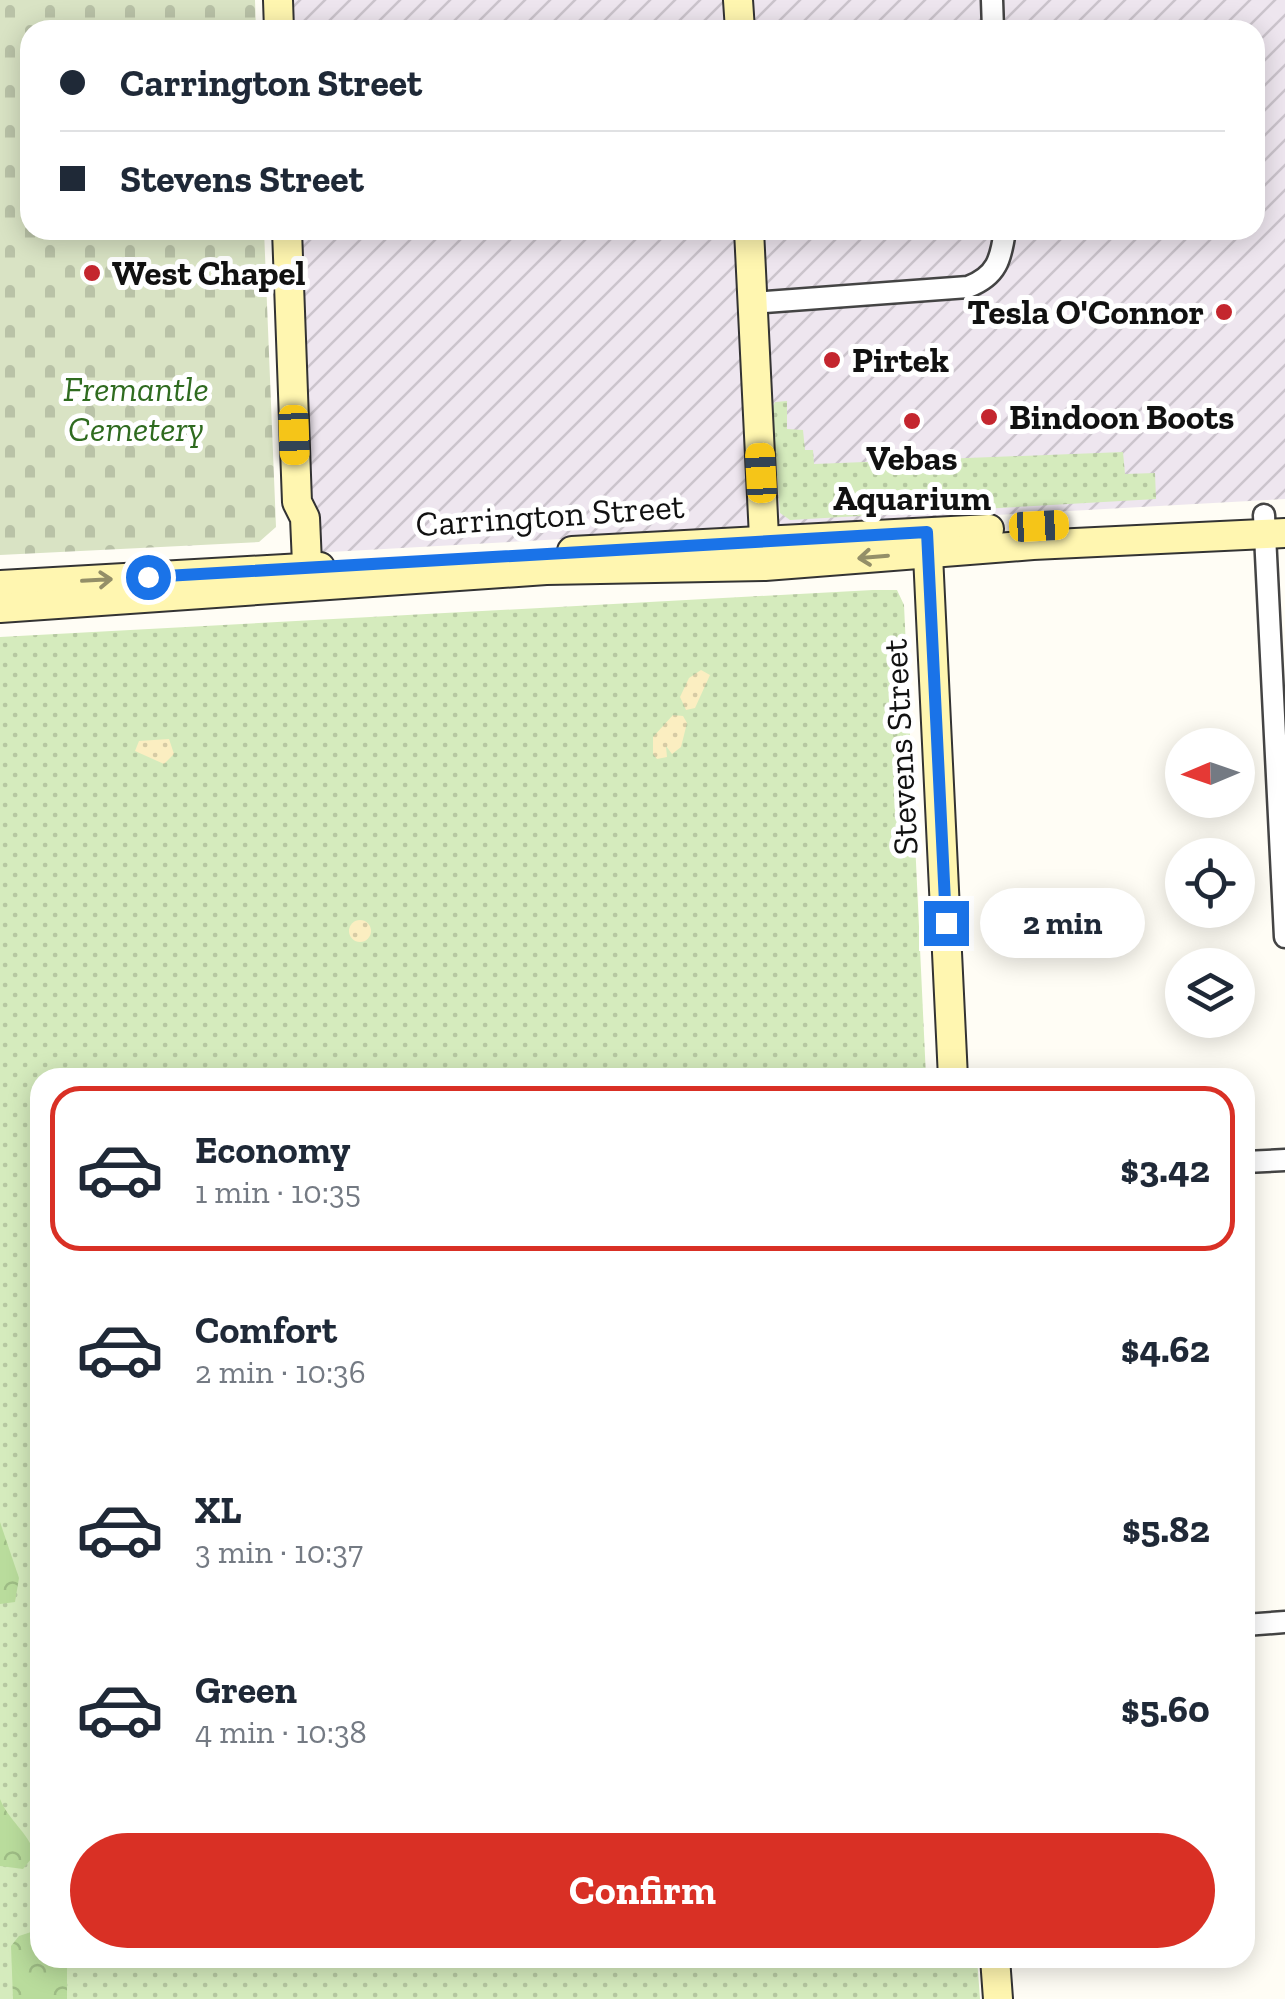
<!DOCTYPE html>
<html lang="en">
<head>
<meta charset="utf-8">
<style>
	body { margin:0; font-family:"Zilla Slab",serif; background:#f6f6f7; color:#1f2937; height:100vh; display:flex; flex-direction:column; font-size:38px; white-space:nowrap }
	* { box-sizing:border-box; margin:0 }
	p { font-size:32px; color:#747a83 }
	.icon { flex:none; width:55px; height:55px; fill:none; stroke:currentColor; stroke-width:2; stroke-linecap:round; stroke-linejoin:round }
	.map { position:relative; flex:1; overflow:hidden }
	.drawer { position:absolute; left:30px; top:1068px; width:1225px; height:900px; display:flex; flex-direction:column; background:#fff; border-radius:30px; box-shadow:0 5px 25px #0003 }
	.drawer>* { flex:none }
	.banner { position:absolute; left:20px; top:20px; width:1245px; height:220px; border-radius:30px; box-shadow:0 5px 25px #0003; display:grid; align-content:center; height:220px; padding:0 40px; background:#fff }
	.needle { width:65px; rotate:268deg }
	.buttons { position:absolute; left:1165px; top:728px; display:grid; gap:20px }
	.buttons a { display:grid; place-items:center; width:90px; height:90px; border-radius:50%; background:#fff; box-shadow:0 5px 25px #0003; font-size:50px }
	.end { position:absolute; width:45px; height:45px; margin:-22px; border:12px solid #1a73e8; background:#fff; box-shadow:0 0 0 5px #fff }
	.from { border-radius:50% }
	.bubble { position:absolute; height:70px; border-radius:35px; background:#fff; box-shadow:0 5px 25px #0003; font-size:32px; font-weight:800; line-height:70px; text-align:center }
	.car { position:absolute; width:30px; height:60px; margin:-30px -15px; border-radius:12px; box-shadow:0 0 8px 2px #0007; background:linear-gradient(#f5c518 24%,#345 0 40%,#f5c518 0 76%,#345 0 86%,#f5c518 0) }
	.banner b { display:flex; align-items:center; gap:35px; height:95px; font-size:38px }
	.banner b+b { border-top:2px solid #e0e1e3 }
	.banner i { width:25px; height:25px; background:#1f2937 }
	ul { padding:18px 0 0; list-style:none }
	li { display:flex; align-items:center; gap:30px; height:165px; margin:0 20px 15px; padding:0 20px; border:5px solid transparent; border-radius:30px }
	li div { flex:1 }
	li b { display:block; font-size:38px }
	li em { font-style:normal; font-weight:800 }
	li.active { border-color:#d93025 }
	li>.icon { width:90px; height:90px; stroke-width:1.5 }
	.button { display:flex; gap:20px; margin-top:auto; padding:20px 40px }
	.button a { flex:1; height:115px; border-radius:60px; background:#d93025; color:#fff; font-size:40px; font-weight:800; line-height:115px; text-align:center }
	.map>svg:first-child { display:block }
	.industrial { fill:url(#industrial-furrows) }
	.green { fill:url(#green-dots) }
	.forest { fill:url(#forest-crowns) }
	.sand { fill:url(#sand-dots) }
	.cemetery { fill:url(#cemetery-stones) }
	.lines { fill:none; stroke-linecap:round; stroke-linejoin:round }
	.street-casing { stroke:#444; stroke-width:25 }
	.secondary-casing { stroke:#333; stroke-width:32 }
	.street { stroke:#fff; stroke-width:20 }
	.secondary { stroke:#fff6b0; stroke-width:28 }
	.oneway { stroke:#948f68 }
	.route { stroke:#1a73e8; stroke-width:12 }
	.poi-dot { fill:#c4262e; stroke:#fff; stroke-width:4 }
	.labels { text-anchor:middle; stroke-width:10; stroke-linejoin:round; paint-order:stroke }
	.poi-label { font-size:35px; font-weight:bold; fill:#111; stroke:#fff; text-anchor:start }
	.park-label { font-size:35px; font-style:italic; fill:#2f6b1f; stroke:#fff }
	.street-label { font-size:35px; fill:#111; stroke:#fff }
</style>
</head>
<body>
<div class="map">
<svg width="1285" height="1999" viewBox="0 0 1285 1999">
	<defs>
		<pattern id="industrial-furrows" width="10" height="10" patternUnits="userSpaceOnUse" patternTransform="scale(2.5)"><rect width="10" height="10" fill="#eee6ef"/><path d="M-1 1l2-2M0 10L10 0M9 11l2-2" fill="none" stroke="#cbc4cc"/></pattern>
		<pattern id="green-dots" width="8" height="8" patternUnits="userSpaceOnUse" patternTransform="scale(2.5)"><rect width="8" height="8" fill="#d5ebbd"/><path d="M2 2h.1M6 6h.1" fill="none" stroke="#b6c8a1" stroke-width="1.8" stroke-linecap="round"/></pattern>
		<pattern id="forest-crowns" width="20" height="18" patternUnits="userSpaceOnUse" patternTransform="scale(2.5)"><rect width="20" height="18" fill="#b9dc9c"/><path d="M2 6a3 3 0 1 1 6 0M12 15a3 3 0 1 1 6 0" fill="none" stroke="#9ebc85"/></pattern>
		<pattern id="sand-dots" width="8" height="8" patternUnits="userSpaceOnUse" patternTransform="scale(2.5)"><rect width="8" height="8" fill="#fbeec1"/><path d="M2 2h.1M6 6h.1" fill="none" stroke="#d6cba5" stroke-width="1.8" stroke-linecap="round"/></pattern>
		<pattern id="cemetery-stones" width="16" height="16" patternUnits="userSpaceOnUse" patternTransform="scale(2.5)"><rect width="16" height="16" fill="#d9e3c4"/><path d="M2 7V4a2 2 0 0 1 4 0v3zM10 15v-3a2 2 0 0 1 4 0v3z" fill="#b9c2a7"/></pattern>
	</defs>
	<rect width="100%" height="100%" fill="#fffdf5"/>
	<path class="industrial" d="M291 0H1285V499L312 553 300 230H1255V30H292Z"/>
	<g class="green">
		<path d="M787 401V429L803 430 805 450H813L814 464 1123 452 1125 474 1155 473 1156 499 790 520 780 513 772 408 775 402Z"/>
		<path d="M873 590H897L904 605 926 1077 40 1078V1958H977L980 1999H0V637Z"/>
	</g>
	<g class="forest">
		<path d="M0 1522 19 1578 15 1602 0 1604Z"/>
		<path d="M0 1799C9 1821 27 1831 35 1854L23 1869 0 1866Z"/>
		<path d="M40 1929V1958H67V1999H13L11 1946 19 1936Z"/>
	</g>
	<g class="sand">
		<path d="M701 670 710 675 695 708 686 710 680 697 689 678Z"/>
		<path d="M673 715 683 716 687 723 681 747 672 754 666 746 667 757 657 759 653 754V737Z"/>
		<path d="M169 739 174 754 164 764 135 751 139 741Z"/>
		<circle cx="360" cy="931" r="11"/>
	</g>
	<path class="cemetery" d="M0 0H255L256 30H30V230H264L276 527 259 542 0 555Z"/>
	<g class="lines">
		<defs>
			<g id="street">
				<path d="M992 0 993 30"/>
				<path d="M753 303 968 287C997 276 1001 259 1005 230"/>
				<path d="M1264 515 1285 937"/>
				<path d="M1245 1162 1285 1160"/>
				<path d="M1245 1625 1285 1622"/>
			</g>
			<g id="secondary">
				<path d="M278 0 279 30"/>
				<path d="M738 0 740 30"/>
				<path d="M287 230 297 502 305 518 308 586"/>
				<path d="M749 230 765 558"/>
				<path d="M927 534 953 1078"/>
				<path d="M572 551 989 529"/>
				<path d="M0 585 320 567"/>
				<path d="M0 608 546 570 765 566 1033 545 1285 533"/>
				<path d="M995 1958 998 1999"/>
			</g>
		</defs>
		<use href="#street" class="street-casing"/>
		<use href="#secondary" class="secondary-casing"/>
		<use href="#street" class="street"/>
		<use href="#secondary" class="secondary"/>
	</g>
	<defs><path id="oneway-shaft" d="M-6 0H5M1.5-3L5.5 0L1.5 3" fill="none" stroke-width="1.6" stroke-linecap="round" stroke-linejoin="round" transform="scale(2.5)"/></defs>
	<g class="oneway">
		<use href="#oneway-shaft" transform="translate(873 557) rotate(175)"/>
		<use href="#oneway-shaft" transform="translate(97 580) rotate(-3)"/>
	</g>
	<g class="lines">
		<path class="route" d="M148 577 927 532 946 923"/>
	</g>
	<g class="poi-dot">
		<circle cx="92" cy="273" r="10"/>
		<circle cx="1224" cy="312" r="10"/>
		<circle cx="832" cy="360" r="10"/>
		<circle cx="989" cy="417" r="10"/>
		<circle cx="912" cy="421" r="10"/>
	</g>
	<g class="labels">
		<g class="poi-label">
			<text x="112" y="285">West Chapel</text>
			<text x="1204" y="324" text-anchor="end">Tesla O'Connor</text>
			<text x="852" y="372">Pirtek</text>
			<text x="1009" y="429">Bindoon Boots</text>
			<text x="912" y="470" text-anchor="middle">Vebas<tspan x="912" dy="40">Aquarium</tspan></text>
		</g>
		<g class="park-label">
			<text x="136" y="401">Fremantle<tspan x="136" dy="40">Cemetery</tspan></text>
		</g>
		<g class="street-label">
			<text transform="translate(550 515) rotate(-4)" y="12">Carrington Street</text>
			<text transform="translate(900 747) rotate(-93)" y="12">Stevens Street</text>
		</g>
	</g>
</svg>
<div class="buttons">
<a><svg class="needle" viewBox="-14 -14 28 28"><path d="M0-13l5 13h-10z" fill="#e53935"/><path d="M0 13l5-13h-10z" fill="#747a83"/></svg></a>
<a><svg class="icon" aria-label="locate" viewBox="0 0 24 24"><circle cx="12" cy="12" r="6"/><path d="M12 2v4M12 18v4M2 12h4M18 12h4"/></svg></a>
<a><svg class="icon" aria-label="layers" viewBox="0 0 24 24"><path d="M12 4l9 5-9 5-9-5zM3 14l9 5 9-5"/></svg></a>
</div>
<i class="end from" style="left:148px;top:577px"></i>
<i class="end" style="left:946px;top:923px"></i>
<div class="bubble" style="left:980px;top:888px;width:165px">2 min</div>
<i class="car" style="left:294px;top:435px;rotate:178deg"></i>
<i class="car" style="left:761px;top:473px;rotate:357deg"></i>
<i class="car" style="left:1039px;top:526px;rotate:87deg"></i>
<div class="banner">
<b><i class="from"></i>Carrington Street</b>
<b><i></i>Stevens Street</b>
</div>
<section class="drawer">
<ul>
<li class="active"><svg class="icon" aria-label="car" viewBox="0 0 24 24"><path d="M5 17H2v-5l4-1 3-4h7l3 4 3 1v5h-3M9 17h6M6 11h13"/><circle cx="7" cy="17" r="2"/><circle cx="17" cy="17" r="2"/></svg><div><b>Economy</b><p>1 min · 10:35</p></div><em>$3.42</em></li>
<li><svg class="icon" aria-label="car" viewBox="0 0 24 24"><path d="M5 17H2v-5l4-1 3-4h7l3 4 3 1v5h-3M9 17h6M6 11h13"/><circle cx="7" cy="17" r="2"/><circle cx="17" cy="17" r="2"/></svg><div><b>Comfort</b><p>2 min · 10:36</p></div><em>$4.62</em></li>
<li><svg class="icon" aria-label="car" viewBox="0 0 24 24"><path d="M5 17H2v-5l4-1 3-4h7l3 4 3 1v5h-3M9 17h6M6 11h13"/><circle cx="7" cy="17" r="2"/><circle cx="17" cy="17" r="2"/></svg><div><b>XL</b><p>3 min · 10:37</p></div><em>$5.82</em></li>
<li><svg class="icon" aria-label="car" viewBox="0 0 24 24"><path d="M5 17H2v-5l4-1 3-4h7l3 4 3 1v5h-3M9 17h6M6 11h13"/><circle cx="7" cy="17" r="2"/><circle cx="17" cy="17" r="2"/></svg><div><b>Green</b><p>4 min · 10:38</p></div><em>$5.60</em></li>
</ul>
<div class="button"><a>Confirm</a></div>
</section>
</div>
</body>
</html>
